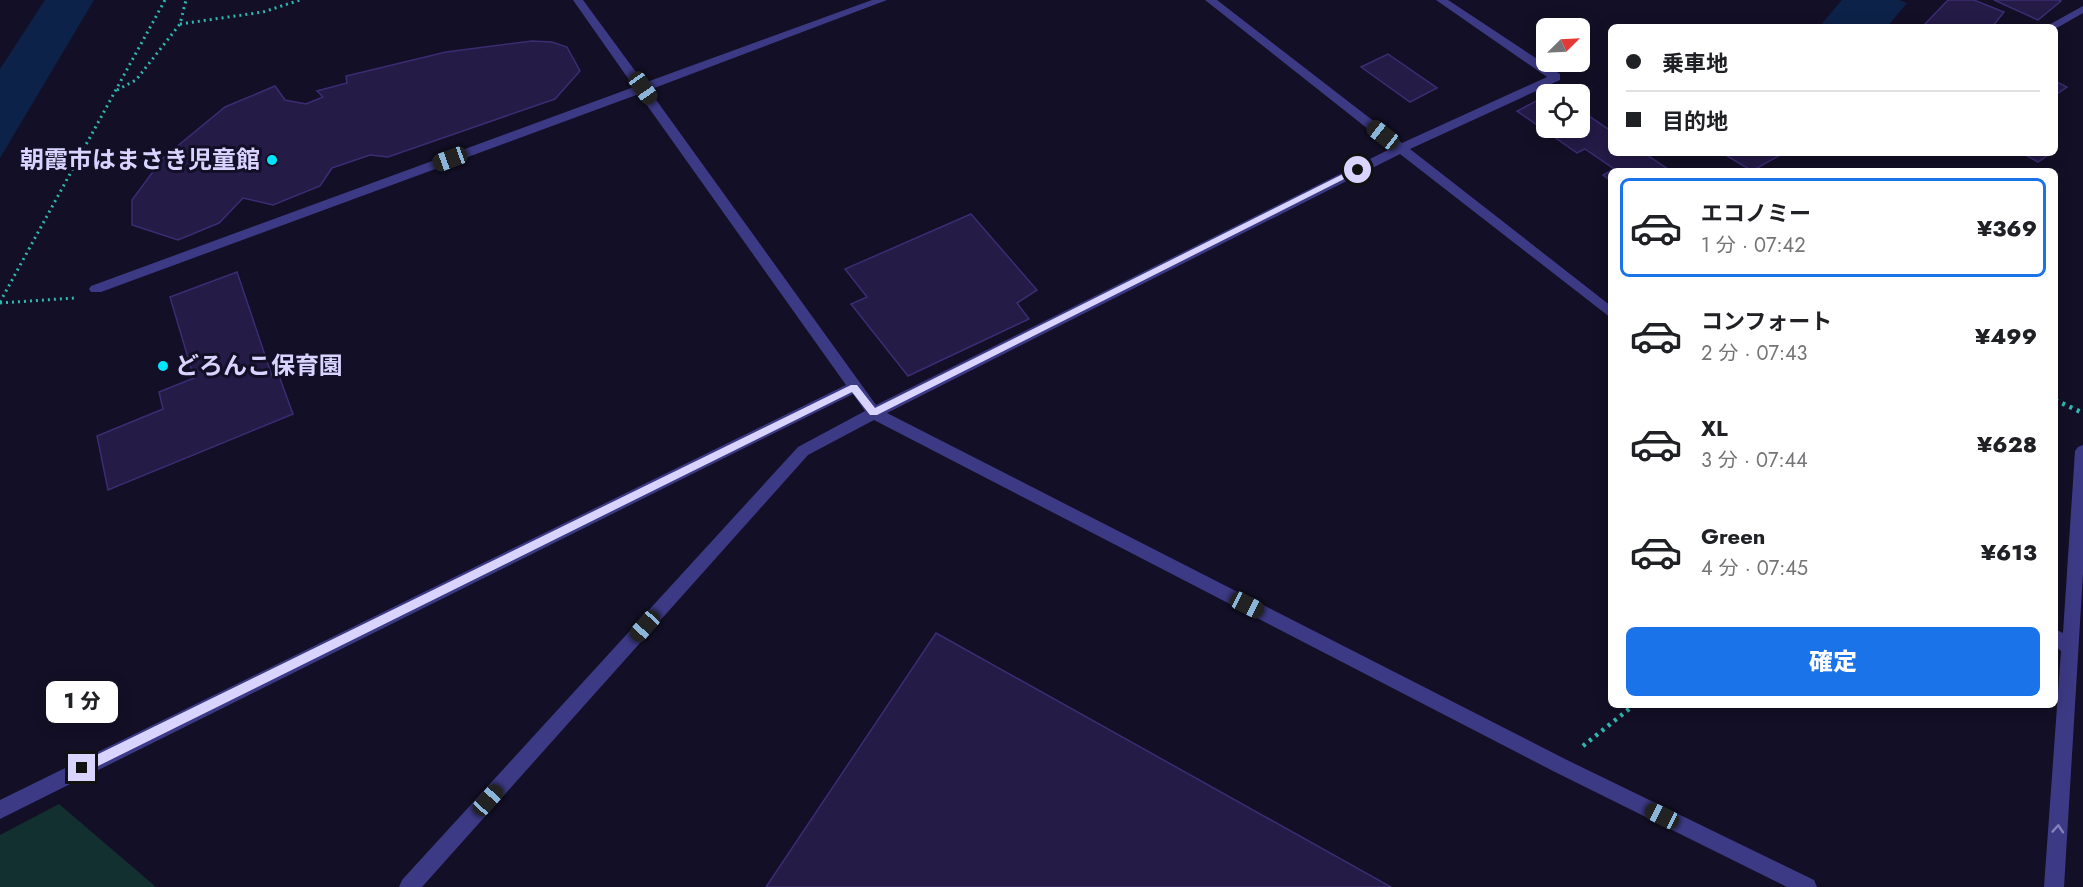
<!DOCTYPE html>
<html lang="ja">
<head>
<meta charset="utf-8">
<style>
	body { margin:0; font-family:Jost,"Noto Sans JP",sans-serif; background:#f6f6f6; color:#202124; height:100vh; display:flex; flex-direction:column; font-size:22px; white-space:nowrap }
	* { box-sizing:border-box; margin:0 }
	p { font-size:20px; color:#757577 }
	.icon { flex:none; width:33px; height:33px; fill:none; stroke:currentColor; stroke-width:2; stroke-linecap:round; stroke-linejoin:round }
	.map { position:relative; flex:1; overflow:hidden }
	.drawer { position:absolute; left:1608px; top:168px; width:450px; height:540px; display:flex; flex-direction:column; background:#fff; border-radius:9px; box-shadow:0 3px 15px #0003 }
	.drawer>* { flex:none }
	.top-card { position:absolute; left:1608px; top:24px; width:450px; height:132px; border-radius:9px; box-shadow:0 3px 15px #0003; display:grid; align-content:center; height:132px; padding:0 18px; background:#fff }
	.needle { width:39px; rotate:66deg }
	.tools { position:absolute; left:1536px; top:18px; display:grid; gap:12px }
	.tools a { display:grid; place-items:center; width:54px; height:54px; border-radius:9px; background:#fff; box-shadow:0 3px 15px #0003; font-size:30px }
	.end { position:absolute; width:27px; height:27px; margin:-14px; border:8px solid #d9d4ff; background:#111; box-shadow:0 0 0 3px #111 }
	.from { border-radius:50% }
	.bubble { position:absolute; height:42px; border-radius:9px; background:#fff; box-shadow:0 3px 15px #0003; font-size:20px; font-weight:800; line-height:42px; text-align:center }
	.car { position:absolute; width:18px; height:36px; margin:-18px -9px; border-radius:8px; box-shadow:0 0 4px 2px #0007; background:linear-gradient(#222 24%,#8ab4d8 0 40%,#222 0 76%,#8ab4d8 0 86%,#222 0) }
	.top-card b { display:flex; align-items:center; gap:21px; height:57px; font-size:22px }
	.top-card b+b { border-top:2px solid #e0e0e0 }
	.top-card i { width:15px; height:15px; background:#202124 }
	ul { padding:10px 0 0; list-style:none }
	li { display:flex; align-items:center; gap:18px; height:99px; margin:0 12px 9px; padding:0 6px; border:3px solid transparent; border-radius:9px }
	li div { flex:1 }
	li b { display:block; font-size:22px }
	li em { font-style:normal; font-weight:800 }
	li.selected { border-color:#1a73e8 }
	li>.icon { width:54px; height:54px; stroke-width:1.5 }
	.primary-button { display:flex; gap:12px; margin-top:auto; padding:12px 18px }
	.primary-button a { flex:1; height:69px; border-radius:9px; background:#1a73e8; color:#fff; font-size:24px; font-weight:800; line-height:69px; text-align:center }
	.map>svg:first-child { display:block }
	.green { fill:#12302f }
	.water { fill:#0c2248 }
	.building { fill:#241b47; stroke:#3b2d73; stroke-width:1.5 }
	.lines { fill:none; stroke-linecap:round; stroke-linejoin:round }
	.path-far1 { stroke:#2fb8b0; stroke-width:3; stroke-dasharray:2 4; stroke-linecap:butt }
	.path { stroke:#2fb8b0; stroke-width:4.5; stroke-dasharray:3 5; stroke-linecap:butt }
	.minor { fill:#3d3a85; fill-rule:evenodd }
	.oneway { stroke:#837fbc }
	.route { fill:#d9d4ff }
	.poi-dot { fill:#00e5ff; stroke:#130f26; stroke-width:2 }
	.labels { text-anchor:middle; stroke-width:6; stroke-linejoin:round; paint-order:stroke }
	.poi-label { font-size:24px; font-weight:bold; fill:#d9d4ff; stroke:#130f26; text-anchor:end }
</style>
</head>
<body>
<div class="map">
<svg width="2083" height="887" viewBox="0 0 2083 887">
	<rect width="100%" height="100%" fill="#130f26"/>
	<path class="green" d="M59 804 156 887H0V835Z"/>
	<g class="water">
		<path d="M45 0H94L0 158V69Z"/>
		<path d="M1842 0H1899L1907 3 1887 27H1819Z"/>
	</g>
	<g class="building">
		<path d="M1948 0H1974L2004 12 1992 27H1922Z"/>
		<path d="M1994 0H2059L2061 1 2038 20Z"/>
		<path d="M532 41 552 42 567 47 580 71 555 99 388 157 370 155 332 168 320 186 273 205 243 198 219 223 178 240 132 225V200L163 158 225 107 275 86 285 100 306 104 323 97 317 91 347 83 346 76 446 52Z"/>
		<path d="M1388 54 1437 88 1410 102 1361 67Z"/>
		<path d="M2055 81 2067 87 2055 95Z"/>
		<path d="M1546 96V128H1580V110L1611 131V153H1644L1671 171H1611V181L1603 175 1614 169 1585 149 1577 153 1517 111Z"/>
		<path d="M1722 153H1784L1752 171Z"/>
		<path d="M2022 153H2051L2038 162Z"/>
		<path d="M971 214 1037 290 1017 303 1029 319 908 376 851 304 867 297 845 269Z"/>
		<path d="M237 272 272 376 278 373 293 414 108 490 97 436 163 409 159 392 194 378 170 297Z"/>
		<path d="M936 633 1391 887H766Z"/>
	</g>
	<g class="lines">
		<g class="path-far1">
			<path d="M180 24 263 12 300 0"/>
			<path d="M117 90 136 80 180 24 186 0"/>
			<path d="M0 302 165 0"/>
			<path d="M0 303 74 298"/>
		</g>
		<g class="path">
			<path d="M2055 400 2083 413"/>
			<path d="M1583 746 1634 705"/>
		</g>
		<g class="minor">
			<path d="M573 0H583L644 83 872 0H887L649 90 876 405 1392 148 1205 0H1217L1402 143 1547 77 1436 0H1448L1560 74V80L1410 149 1611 306V318L1400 154 887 413 1565 759 1814 880 1817 887H1787L1553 771 874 420 808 455 422 887H399L402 880 798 447 865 411 853 394 0 819V800L846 385 639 94 101 292H91L89 289 91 286 634 87Z"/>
			<path d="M2083 6V13L2055 29V27H2045Z"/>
			<path d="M2083 445V573L2064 887H2044L2061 651 2055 646V629L2063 633 2075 451 2078 447Z"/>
		</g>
	</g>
	<defs><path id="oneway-chevron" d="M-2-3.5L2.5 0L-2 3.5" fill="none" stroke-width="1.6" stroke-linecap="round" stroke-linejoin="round" transform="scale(1.5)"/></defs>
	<use class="oneway" href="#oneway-chevron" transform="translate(2058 829) rotate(-86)"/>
	<path class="route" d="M1355 168 1362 170 877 415H870L852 392 86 772H78V764L851 385H857L875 408Z"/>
	<g class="poi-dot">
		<circle cx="272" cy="160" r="6"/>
		<circle cx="163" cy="366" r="6"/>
	</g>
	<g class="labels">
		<g class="poi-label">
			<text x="260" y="168">朝霞市はまさき児童館</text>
			<text x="175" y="374" text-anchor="start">どろんこ保育園</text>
		</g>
	</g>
</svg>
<div class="tools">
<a><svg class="needle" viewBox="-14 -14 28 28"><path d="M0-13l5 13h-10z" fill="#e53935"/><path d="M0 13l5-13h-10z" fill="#757577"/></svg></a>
<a><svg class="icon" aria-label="locate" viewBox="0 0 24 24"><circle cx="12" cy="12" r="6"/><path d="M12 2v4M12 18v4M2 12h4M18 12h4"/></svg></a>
</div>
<i class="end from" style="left:1358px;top:170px"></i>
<i class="end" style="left:82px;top:768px"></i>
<div class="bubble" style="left:46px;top:681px;width:72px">1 分</div>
<i class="car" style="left:643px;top:88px;rotate:145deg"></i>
<i class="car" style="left:1383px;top:135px;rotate:308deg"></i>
<i class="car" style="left:450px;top:159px;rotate:250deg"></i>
<i class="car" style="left:1247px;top:605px;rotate:117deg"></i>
<i class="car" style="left:645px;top:626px;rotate:222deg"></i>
<i class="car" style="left:488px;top:800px;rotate:42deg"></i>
<i class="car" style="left:1662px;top:816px;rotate:296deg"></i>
<div class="top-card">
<b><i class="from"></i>乗車地</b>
<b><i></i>目的地</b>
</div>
<section class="drawer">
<ul>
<li class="selected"><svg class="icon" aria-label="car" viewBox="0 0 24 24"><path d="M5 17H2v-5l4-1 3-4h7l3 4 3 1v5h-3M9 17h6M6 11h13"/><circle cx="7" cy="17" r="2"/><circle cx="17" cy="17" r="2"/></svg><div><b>エコノミー</b><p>1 分 · 07:42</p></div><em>¥369</em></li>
<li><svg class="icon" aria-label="car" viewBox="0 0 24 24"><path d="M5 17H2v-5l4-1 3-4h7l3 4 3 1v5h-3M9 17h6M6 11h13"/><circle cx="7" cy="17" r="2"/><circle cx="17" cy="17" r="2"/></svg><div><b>コンフォート</b><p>2 分 · 07:43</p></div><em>¥499</em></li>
<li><svg class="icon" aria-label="car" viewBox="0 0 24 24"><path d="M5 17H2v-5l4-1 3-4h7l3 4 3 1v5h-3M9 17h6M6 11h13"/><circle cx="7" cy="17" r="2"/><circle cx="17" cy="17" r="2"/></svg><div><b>XL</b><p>3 分 · 07:44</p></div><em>¥628</em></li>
<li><svg class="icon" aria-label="car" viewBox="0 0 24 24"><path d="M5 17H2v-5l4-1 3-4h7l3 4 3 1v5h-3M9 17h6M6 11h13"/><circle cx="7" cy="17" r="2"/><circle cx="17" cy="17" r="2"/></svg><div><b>Green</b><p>4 分 · 07:45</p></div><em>¥613</em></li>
</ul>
<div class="primary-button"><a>確定</a></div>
</section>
</div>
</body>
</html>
